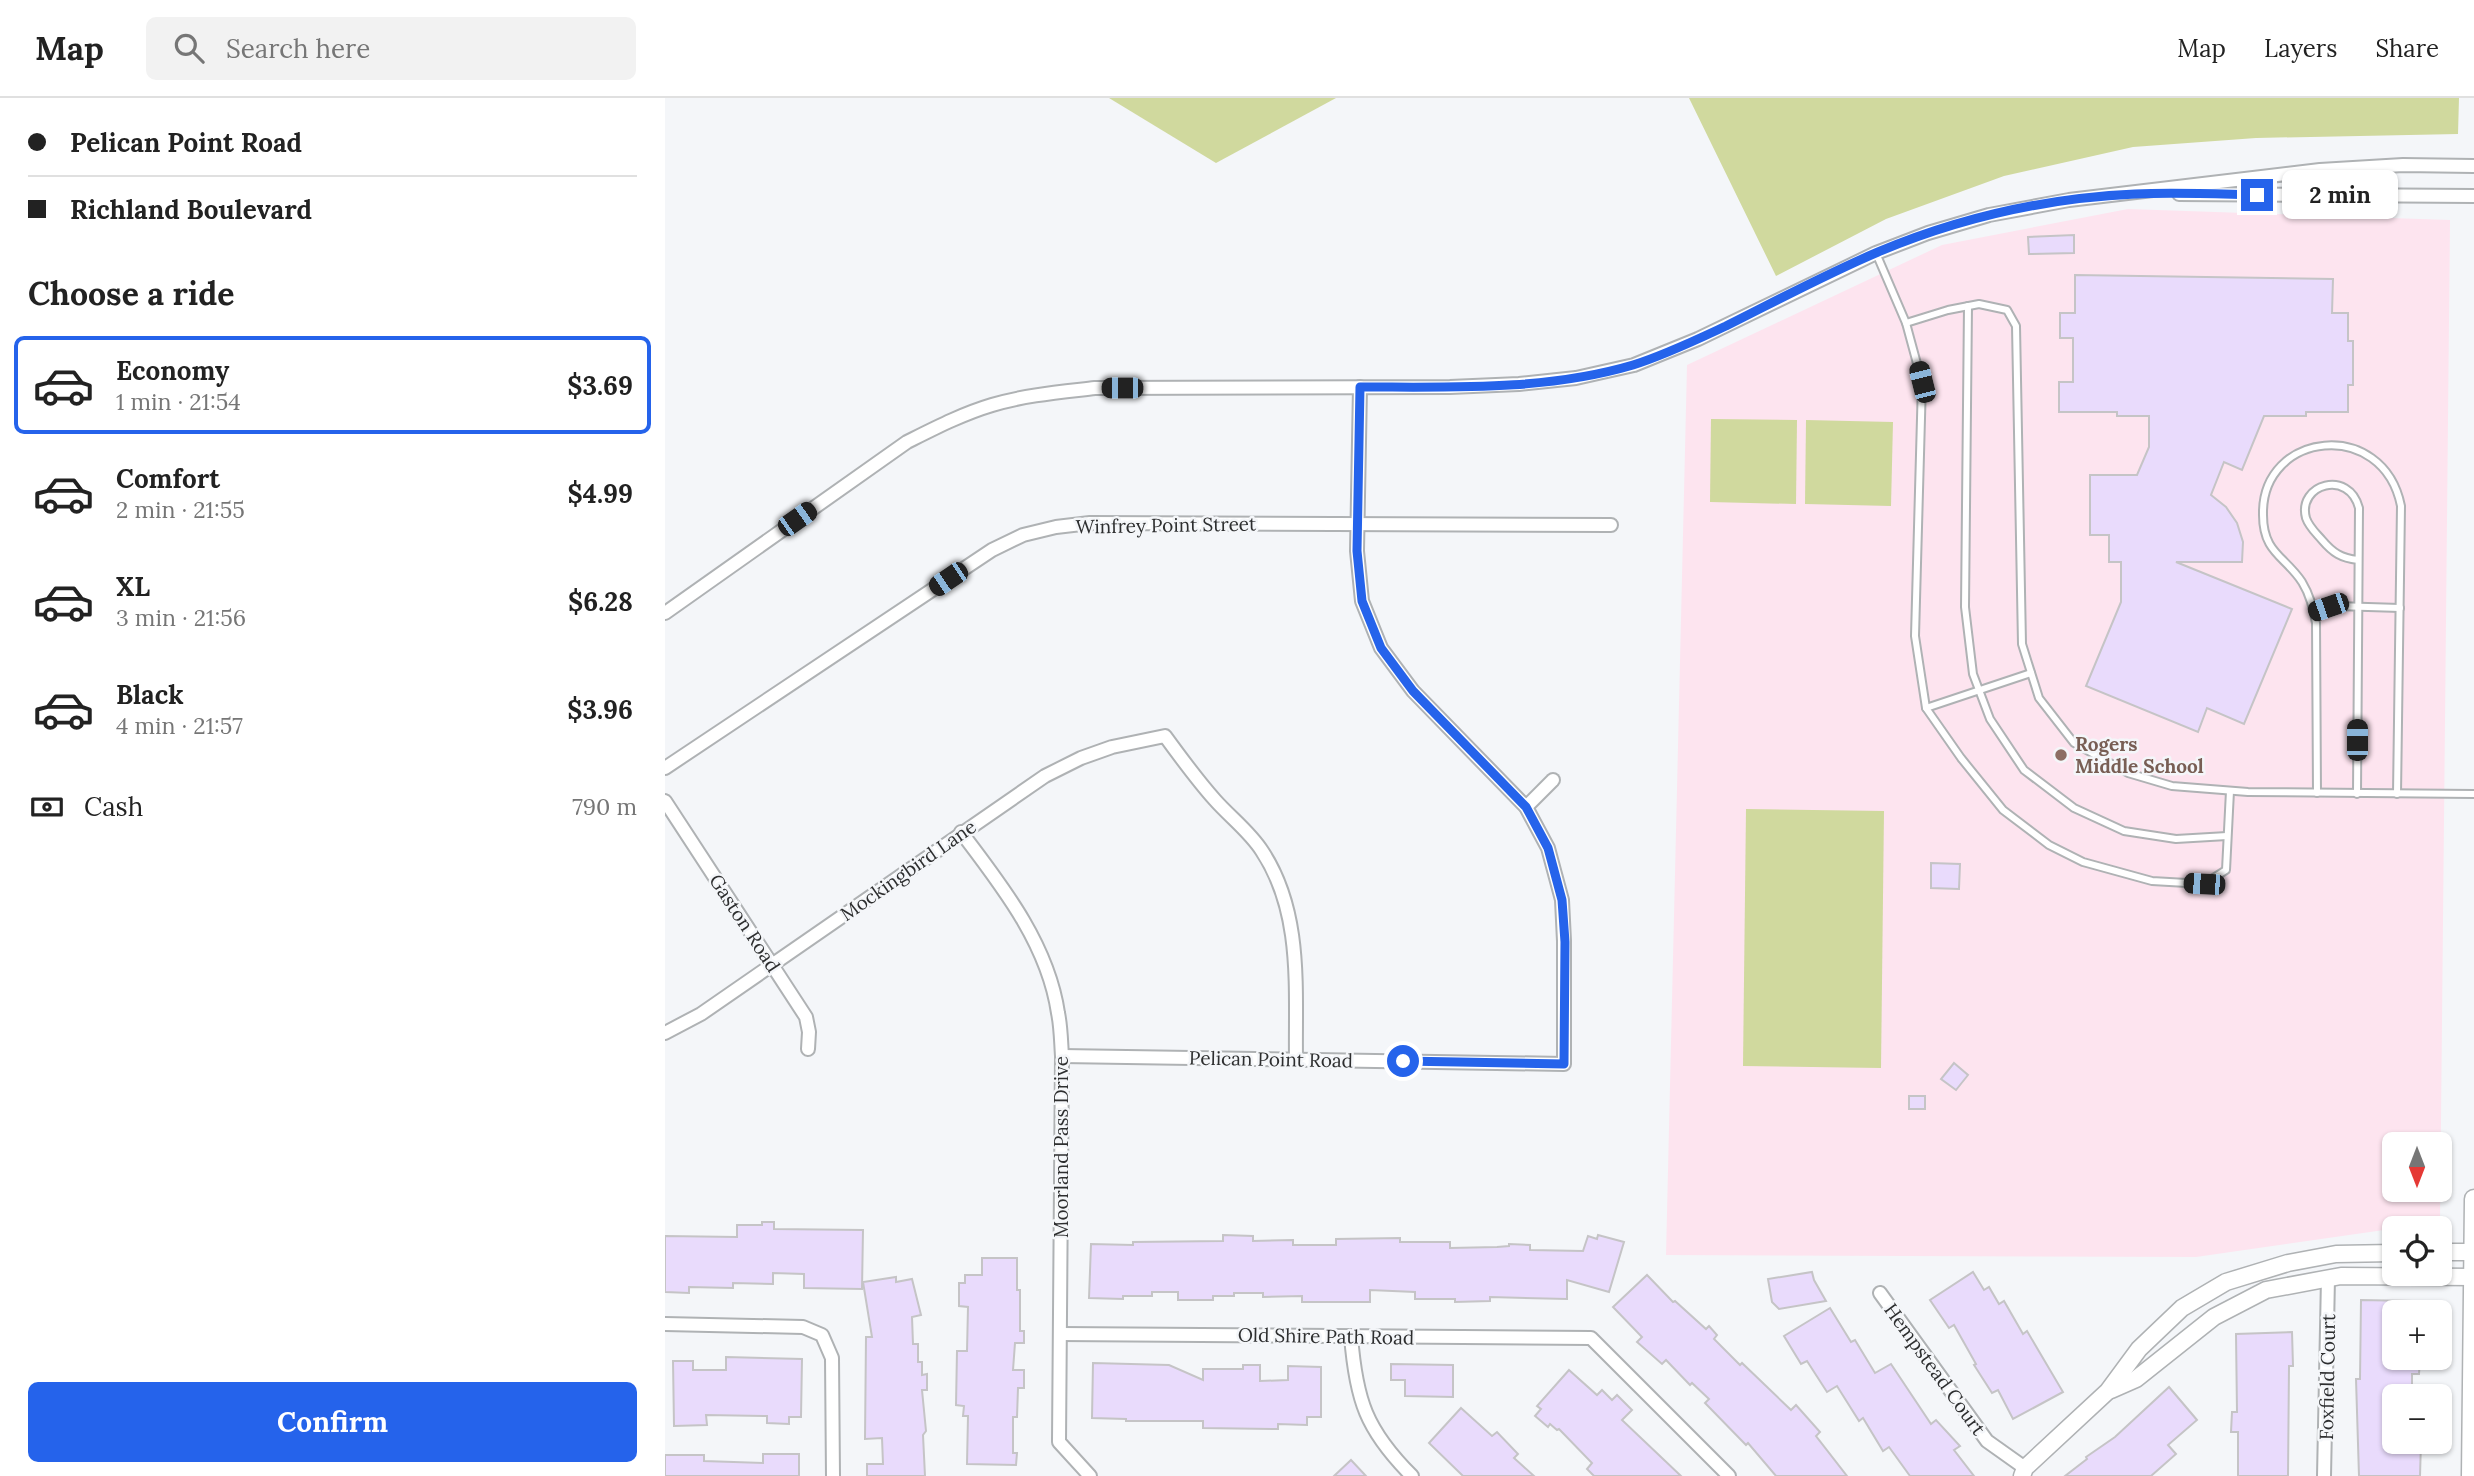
<!DOCTYPE html>
<html lang="en">
<head>
<meta charset="utf-8">
<style>
	body { margin:0; font-family:Lora,serif; background:#f2f2f2; color:#222; height:100vh; display:flex; flex-direction:column; font-size:26px; white-space:nowrap }
	* { box-sizing:border-box; margin:0 }
	p { font-size:23px; color:#767676 }
	.icon { flex:none; width:38px; height:38px; fill:none; stroke:currentColor; stroke-width:2; stroke-linecap:round; stroke-linejoin:round }
	.map { position:relative; flex:1; overflow:hidden }
	.panel { display:flex; flex-direction:column; background:#fff; width:665px }
	.panel>* { flex:none }
	.hud { display:grid; align-content:center; height:154px; padding:0 28px; background:#fff }
	.needle { width:46px; rotate:180deg }
	.fabs { position:absolute; left:1717px; top:1034px; display:grid; gap:14px }
	.fabs a { display:grid; place-items:center; width:70px; height:70px; border-radius:10px; background:#fff; box-shadow:0 2px 5px #0004; font-size:35px }
	.end { position:absolute; width:32px; height:32px; margin:-16px; border:9px solid #2563eb; background:#fff; box-shadow:0 0 0 4px #fff }
	.from { border-radius:50% }
	.bubble { position:absolute; height:49px; border-radius:10px; background:#fff; box-shadow:0 2px 5px #0004; font-size:23px; font-weight:800; line-height:49px; text-align:center }
	.car { position:absolute; width:21px; height:42px; margin:-21px -10px; border-radius:9px; box-shadow:0 0 5px 2px #0007; background:linear-gradient(#222 24%,#8ab4d8 0 40%,#222 0 76%,#8ab4d8 0 86%,#222 0) }
	.hud b { display:flex; align-items:center; gap:24px; height:66px; font-size:26px }
	.hud b+b { border-top:2px solid #e0e0e0 }
	.hud i { width:18px; height:18px; background:#222 }
	ul { padding:0; list-style:none }
	li { display:flex; align-items:center; gap:21px; height:98px; margin:0 14px 10px; padding:0 14px; border:4px solid transparent; border-radius:10px }
	li div { flex:1 }
	li b { display:block; font-size:26px }
	li em { font-style:normal; font-weight:800 }
	li.selected { border-color:#2563eb }
	li>.icon { width:63px; height:63px; stroke-width:1.5 }
	h2 { padding:0 28px; font-size:32px; line-height:84px }
	.pay { display:flex; align-items:center; gap:18px; height:77px; padding:0 28px; font-size:26px }
	.pay p { margin-inline-start:auto }
	.cta { display:flex; gap:14px; margin-top:auto; padding:14px 28px }
	.cta a { flex:1; height:80px; border-radius:10px; background:#2563eb; color:#fff; font-size:28px; font-weight:800; line-height:80px; text-align:center }
	header { display:flex; align-items:center; gap:42px; box-sizing:border-box; height:98px; padding:0 35px; background:#fff; border-bottom:2px solid #e0e0e0 }
	header strong { font-size:33px }
	nav { display:flex; gap:38px; margin-inline-start:auto; font-size:24px }
	.search { width:490px; height:63px; background:#f2f2f2; display:flex; align-items:center; gap:18px; box-sizing:border-box; padding:0 24px; border-radius:10px; color:#767676; font-size:26px }
	main { display:flex; flex:1; min-height:0 }
	.map>svg:first-child { display:block }
	.education { fill:#fde4ef; fill-rule:evenodd }
	.green { fill:#d0d99e }
	.building { fill:#e9dbfc; stroke:#c5c4c6; stroke-width:2 }
	.lines { fill:none; stroke-linecap:round; stroke-linejoin:round }
	.service-casing { stroke:#afb2b4; stroke-width:10 }
	.minor-casing { stroke:#afb2b4; stroke-width:16 }
	.tertiary-casing { stroke:#afb2b4; stroke-width:19 }
	.secondary-casing { stroke:#afb2b4; stroke-width:21 }
	.service { stroke:#fff; stroke-width:6 }
	.minor { stroke:#fff; stroke-width:12 }
	.tertiary { stroke:#fff; stroke-width:16 }
	.secondary { stroke:#fff; stroke-width:18 }
	.route { stroke:#2563eb; stroke-width:9 }
	.education-dot { fill:#8d6e63; stroke:#f4f6f9; stroke-width:2.5 }
	.labels { text-anchor:middle; stroke-width:5; stroke-linejoin:round; paint-order:stroke }
	.street-label { font-size:19px; fill:#2d2e2f; stroke:#f4f6f9 }
	.education-label { font-size:19px; font-weight:bold; fill:#785e54; stroke:#f4f6f9; text-anchor:start }
</style>
</head>
<body>
<header>
<strong>Map</strong>
<div class="search"><svg class="icon" aria-label="search" viewBox="0 0 24 24"><circle cx="10" cy="10" r="6"/><path d="M15 15l6 6"/></svg>Search here</div>
<nav><a>Map</a><a>Layers</a><a>Share</a></nav>
</header>
<main>
<section class="panel">
<div class="hud">
<b><i class="from"></i>Pelican Point Road</b>
<b><i></i>Richland Boulevard</b>
</div>
<h2>Choose a ride</h2>
<ul>
<li class="selected"><svg class="icon" aria-label="car" viewBox="0 0 24 24"><path d="M5 17H2v-5l4-1 3-4h7l3 4 3 1v5h-3M9 17h6M6 11h13"/><circle cx="7" cy="17" r="2"/><circle cx="17" cy="17" r="2"/></svg><div><b>Economy</b><p>1 min · 21:54</p></div><em>$3.69</em></li>
<li><svg class="icon" aria-label="car" viewBox="0 0 24 24"><path d="M5 17H2v-5l4-1 3-4h7l3 4 3 1v5h-3M9 17h6M6 11h13"/><circle cx="7" cy="17" r="2"/><circle cx="17" cy="17" r="2"/></svg><div><b>Comfort</b><p>2 min · 21:55</p></div><em>$4.99</em></li>
<li><svg class="icon" aria-label="car" viewBox="0 0 24 24"><path d="M5 17H2v-5l4-1 3-4h7l3 4 3 1v5h-3M9 17h6M6 11h13"/><circle cx="7" cy="17" r="2"/><circle cx="17" cy="17" r="2"/></svg><div><b>XL</b><p>3 min · 21:56</p></div><em>$6.28</em></li>
<li><svg class="icon" aria-label="car" viewBox="0 0 24 24"><path d="M5 17H2v-5l4-1 3-4h7l3 4 3 1v5h-3M9 17h6M6 11h13"/><circle cx="7" cy="17" r="2"/><circle cx="17" cy="17" r="2"/></svg><div><b>Black</b><p>4 min · 21:57</p></div><em>$3.96</em></li>
</ul>
<div class="pay"><svg class="icon" aria-label="cash" viewBox="0 0 24 24"><path d="M3 7h18v10H3z"/><circle cx="12" cy="12" r="2"/></svg>Cash<p>790 m</p></div>
<div class="cta"><a>Confirm</a></div>
</section>
<div class="map">
<svg width="1809" height="1378" viewBox="0 0 1809 1378">
	<rect width="100%" height="100%" fill="#f4f6f9"/>
	<path class="education" d="M1463 111 1785 122 1775 1124 1531 1159 1001 1157 1022 267 1277 147ZM1729 1046H1774V1092H1729Z"/>
	<g class="green">
		<path d="M444 0H671L551 65Z"/>
		<path d="M1024 0H1794L1793 36 1591 40 1468 49 1339 78 1221 121 1111 178Z"/>
		<path d="M1046 321 1132 322 1131 406 1045 404Z"/>
		<path d="M1141 322 1228 324 1226 408 1140 406Z"/>
		<path d="M1081 711 1219 713 1216 970 1078 968Z"/>
	</g>
	<g class="building">
		<path d="M1409 137V155L1364 156 1363 139Z"/>
		<path d="M1410 177 1668 181 1667 215H1683V243H1688V287H1683V314H1641V318H1599L1577 372 1559 364 1546 397 1561 409 1572 425 1578 444 1577 464H1511L1627 511 1579 626 1542 610 1533 634 1421 588 1456 504V464H1444V437H1425V377H1472L1484 349V318H1452V314H1394V284H1408V240H1395V215H1410Z"/>
		<path d="M1266 765 1295 766 1294 791 1266 790Z"/>
		<path d="M1289 965 1303 977 1291 992 1276 981Z"/>
		<rect x="1244" y="998" width="16" height="13"/>
		<path d="M97 1124H109V1131L198 1132 197 1191 139 1190V1176L108 1175V1186L68 1185V1190L24 1189V1195L0 1194V1138L72 1139V1127H97Z"/>
		<path d="M558 1137 588 1138V1143L628 1142V1147H671V1141L735 1140V1144H785V1150L832 1149 844 1148V1146L865 1147V1152L918 1153 923 1138 932 1141 933 1137 959 1144 944 1194 902 1182V1201L825 1199V1203L790 1204V1201H750V1194L705 1192V1204H637V1198L598 1199V1195H569V1198H548V1202H513V1194H487V1198H458V1201L424 1200 426 1146 468 1147V1144L558 1143Z"/>
		<path d="M317 1160H352V1192H355V1233H359V1245H350L348 1272H359V1290H353L352 1319H348V1355H352L351 1367 302 1366 303 1318H298L299 1308 291 1307 292 1253H302L303 1209 294 1208V1185H300V1177H317Z"/>
		<path d="M1147 1174 1149 1182 1161 1203 1114 1211 1107 1204 1103 1181Z"/>
		<path d="M1308 1174 1319 1192 1324 1189 1334 1206 1339 1203 1358 1236 1362 1233 1398 1294 1348 1321 1333 1292 1327 1295 1309 1267 1311 1266 1289 1227 1284 1230 1265 1202Z"/>
		<path d="M982 1177 1008 1204 1010 1203 1041 1231 1044 1228 1052 1237 1049 1241 1075 1267 1077 1265 1126 1312 1131 1307 1155 1334 1151 1338 1182 1378H1111L1083 1345 1081 1347 1040 1305 1044 1301 1027 1285 1025 1287 1001 1262 997 1266 972 1244 977 1239 948 1209Z"/>
		<path d="M231 1179V1184L247 1181 256 1217 247 1219 248 1246H253V1264H257V1277L262 1276V1292H257L261 1333 258 1337 260 1378H202V1366H218L217 1340 200 1341 201 1239H207L198 1184Z"/>
		<path d="M1696 1202 1747 1203V1214H1729V1260H1755L1754 1276H1747V1298H1729V1344H1756L1755 1378H1694L1691 1281H1695Z"/>
		<path d="M1165 1210 1186 1244 1190 1242 1210 1275 1226 1266 1266 1326 1271 1322 1295 1348 1289 1352 1309 1378H1245L1224 1349 1218 1353 1198 1320 1194 1323 1172 1288 1162 1294 1142 1263 1136 1266 1119 1238Z"/>
		<path d="M1627 1234 1628 1268H1624L1623 1378H1573V1334H1566L1567 1314H1572L1571 1236Z"/>
		<path d="M61 1259 137 1261 136 1319H124V1326L102 1325V1318L41 1317 42 1327 9 1328 8 1263H28V1272H61Z"/>
		<path d="M428 1265 504 1267 538 1282V1271H578V1267H595V1283L623 1282V1268L656 1269V1319H642V1327L613 1326V1331L538 1330V1323H461V1321L427 1320Z"/>
		<path d="M726 1266 788 1267V1299L740 1298V1282H726Z"/>
		<path d="M904 1272 932 1297 937 1292 947 1302 952 1297 967 1312 957 1322 1016 1378H929L922 1371 927 1365 894 1331 892 1332 885 1326 883 1329 870 1318 876 1311 872 1308Z"/>
		<path d="M1504 1289 1532 1322 1503 1347 1511 1356 1486 1378H1400L1422 1361 1421 1359 1450 1339Z"/>
		<path d="M796 1310 827 1338 832 1334 853 1356 849 1360 869 1378H798L764 1345Z"/>
		<path d="M98 1356H134V1378H0V1357H39V1363L98 1365Z"/>
		<path d="M686 1362 701 1378H669Z"/>
	</g>
	<g class="lines">
		<defs>
			<g id="service">
				<path d="M1211 155 1241 225 1283 212 1314 206 1342 212 1351 228 1357 546 1374 600 1409 645 1463 675 1507 688 1583 694 1809 696"/>
				<path d="M1303 208 1300 509 1308 576 1325 621 1359 672 1409 710 1459 733 1511 741 1562 738"/>
				<path d="M1241 225 1257 284 1250 538 1261 610 1296 660 1338 712 1384 747 1418 764 1487 783 1539 786 1561 772 1565 693"/>
				<path d="M1649 514 1671 508 1735 510"/>
				<path d="M1261 610 1366 575"/>
				<path d="M1652 695 1651 525C1648 510 1645 497 1637 484 1620 458 1598 455 1598 417 1596 333 1718 319 1736 408L1732 696"/>
				<path d="M1692 696 1694 410C1684 371 1632 386 1641 420 1644 429 1651 435 1657 442 1668 455 1676 460 1693 462"/>
			</g>
			<g id="minor">
				<path d="M1514 96 1809 98"/>
				<path d="M0 515 242 344C270 330 297 316 327 307 360 297 396 294 430 290L785 289 854 286 911 280 969 267 1033 241 1211 155 1263 135 1324 117 1404 102 1655 72 1738 67 1809 68"/>
				<path d="M0 670 327 452 358 437 391 429 425 425 946 427"/>
				<path d="M0 703 141 919 144 934 143 951"/>
				<path d="M861 709 888 682"/>
				<path d="M296 734C337 788 383 846 393 915 396 929 396 944 397 958L394 1344 425 1378"/>
				<path d="M0 935 36 916 380 678 416 660 447 649 500 638C516 660 532 682 550 702 565 719 585 734 597 753 638 815 630 891 631 962"/>
				<path d="M397 958 899 966V843L897 802 883 750 861 709 748 593 716 550 697 503 692 453 695 289"/>
				<path d="M1215 1195 1322 1343 1360 1370"/>
				<path d="M0 1226 138 1229 157 1237 167 1260 168 1378"/>
				<path d="M395 1236 926 1240 1064 1378"/>
				<path d="M686 1238C691 1302 701 1332 747 1378"/>
				<path d="M1659 1378 1663 1180"/>
			</g>
			<g id="tertiary">
				<path d="M1774 1154H1809"/>
				<path d="M1446 1292 1471 1281 1549 1219 1601 1192 1676 1178 1809 1179"/>
				<path d="M1357 1378 1360 1370 1443 1293 1474 1251 1517 1210 1561 1184 1623 1165 1671 1156 1729 1155"/>
			</g>
			<path id="secondary" d="M1806 1378 1809 1101"/>
		</defs>
		<use href="#service" class="service-casing"/>
		<use href="#minor" class="minor-casing"/>
		<use href="#tertiary" class="tertiary-casing"/>
		<use href="#secondary" class="secondary-casing"/>
		<use href="#service" class="service"/>
		<use href="#minor" class="minor"/>
		<use href="#tertiary" class="tertiary"/>
		<use href="#secondary" class="secondary"/>
	</g>
	<g class="lines">
		<path class="route" d="M738 963 899 966 900 844 897 802 883 750 861 709 748 593 716 550 697 503 692 453 695 289C786 289 880 293 968 267 1000 257 1031 242 1061 228 1111 203 1161 176 1213 154 1294 120 1382 100 1470 96 1510 94 1551 96 1592 97"/>
	</g>
	<circle class="education-dot" cx="1396" cy="657" r="7"/>
	<g class="labels">
		<g class="street-label">
			<text transform="translate(501 427) rotate(-1)" y="7">Winfrey Point Street</text>
			<text transform="translate(243 772) rotate(-35)" y="7">Mockingbird Lane</text>
			<text transform="translate(80 825) rotate(57)" y="7">Gaston Road</text>
			<text transform="translate(606 961) rotate(1)" y="7">Pelican Point Road</text>
			<text transform="translate(396 1049) rotate(-90)" y="7">Moorland Pass Drive</text>
			<text transform="translate(661 1238) rotate(1)" y="7">Old Shire Path Road</text>
			<text transform="translate(1270 1271) rotate(54)" y="7">Hempstead Court</text>
			<text transform="translate(1662 1279) rotate(-89)" y="7">Foxfield Court</text>
		</g>
		<g class="education-label">
			<text x="1410" y="653">Rogers<tspan x="1410" dy="22">Middle School</tspan></text>
		</g>
	</g>
</svg>
<div class="fabs">
<a><svg class="needle" viewBox="-14 -14 28 28"><path d="M0-13l5 13h-10z" fill="#e53935"/><path d="M0 13l5-13h-10z" fill="#767676"/></svg></a>
<a><svg class="icon" aria-label="locate" viewBox="0 0 24 24"><circle cx="12" cy="12" r="6"/><path d="M12 2v4M12 18v4M2 12h4M18 12h4"/></svg></a>
<a>+</a>
<a>−</a>
</div>
<i class="end from" style="left:738px;top:963px"></i>
<i class="end" style="left:1592px;top:97px"></i>
<div class="bubble" style="left:1617px;top:72px;width:116px">2 min</div>
<i class="car" style="left:1257px;top:284px;rotate:346deg"></i>
<i class="car" style="left:457px;top:290px;rotate:270deg"></i>
<i class="car" style="left:132px;top:421px;rotate:55deg"></i>
<i class="car" style="left:283px;top:481px;rotate:236deg"></i>
<i class="car" style="left:1663px;top:509px;rotate:251deg"></i>
<i class="car" style="left:1692px;top:642px;rotate:0deg"></i>
<i class="car" style="left:1539px;top:786px;rotate:273deg"></i>
</div>
</main>
</body>
</html>
